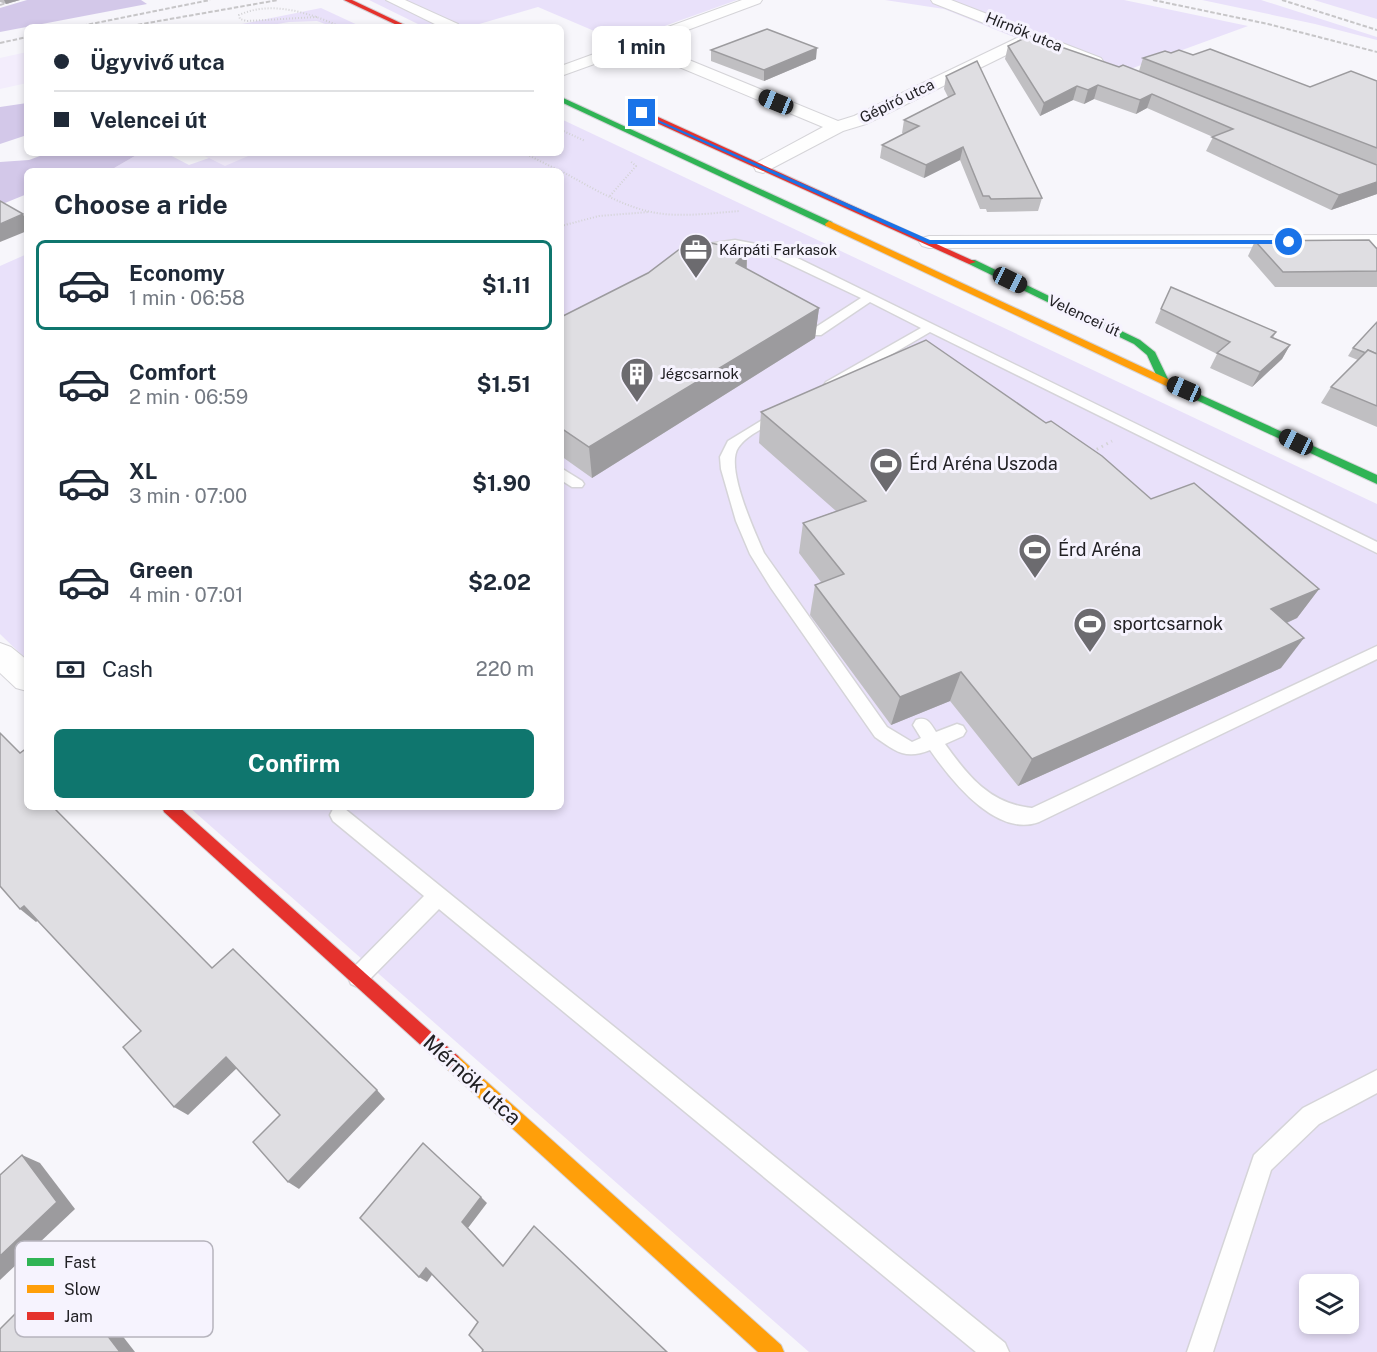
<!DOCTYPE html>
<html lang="en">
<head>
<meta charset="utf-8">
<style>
	body { margin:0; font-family:"Public Sans",sans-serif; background:#f6f6f7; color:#1f2937; height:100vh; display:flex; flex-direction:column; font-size:22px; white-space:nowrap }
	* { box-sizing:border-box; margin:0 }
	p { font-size:20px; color:#747a83 }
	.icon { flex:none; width:33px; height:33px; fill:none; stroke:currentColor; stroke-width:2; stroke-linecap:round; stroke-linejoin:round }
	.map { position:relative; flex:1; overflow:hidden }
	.details { position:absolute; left:24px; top:168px; width:540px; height:642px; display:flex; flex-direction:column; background:#fff; border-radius:9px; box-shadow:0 3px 9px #0003 }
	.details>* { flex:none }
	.banner { position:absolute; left:24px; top:24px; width:540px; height:132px; border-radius:9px; box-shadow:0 3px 9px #0003; display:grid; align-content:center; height:132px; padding:0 30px; background:#fff }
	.fabs { position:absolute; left:1299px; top:1274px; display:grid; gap:12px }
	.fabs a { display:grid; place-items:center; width:60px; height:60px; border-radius:9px; background:#fff; box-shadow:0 3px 9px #0003; font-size:30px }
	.end { position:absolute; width:27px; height:27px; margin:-14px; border:8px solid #1a73e8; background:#fff; box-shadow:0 0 0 3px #fff }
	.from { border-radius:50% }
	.bubble { position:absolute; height:42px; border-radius:9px; background:#fff; box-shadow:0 3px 9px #0003; font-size:20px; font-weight:700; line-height:42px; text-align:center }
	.car { position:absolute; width:18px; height:36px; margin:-18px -9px; border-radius:8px; box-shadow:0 0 4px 2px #0007; background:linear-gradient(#222 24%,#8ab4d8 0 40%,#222 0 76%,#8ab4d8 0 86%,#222 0) }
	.banner b { display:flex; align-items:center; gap:21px; height:57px; font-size:22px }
	.banner b+b { border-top:2px solid #e0e1e3 }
	.banner i { width:15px; height:15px; background:#1f2937 }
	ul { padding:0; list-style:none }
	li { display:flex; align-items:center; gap:18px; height:90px; margin:0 12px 9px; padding:0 18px; border:3px solid transparent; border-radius:9px }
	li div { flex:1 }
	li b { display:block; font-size:22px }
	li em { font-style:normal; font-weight:700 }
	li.active { border-color:#0f766e }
	li>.icon { width:54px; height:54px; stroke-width:1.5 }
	h2 { padding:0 30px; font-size:27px; line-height:72px }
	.pay { display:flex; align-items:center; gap:15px; height:66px; padding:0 30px; font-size:22px }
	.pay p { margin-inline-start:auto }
	.cta { display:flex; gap:12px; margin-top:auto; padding:12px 30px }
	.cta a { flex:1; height:69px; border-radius:9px; background:#0f766e; color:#fff; font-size:24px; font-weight:700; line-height:69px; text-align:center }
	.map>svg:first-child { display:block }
	.industrial { fill:#f3edfc }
	.green { fill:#e9e1fa; fill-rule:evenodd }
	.forest { fill:#d3c8e9 }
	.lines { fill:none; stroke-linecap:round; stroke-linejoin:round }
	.lane-casing { stroke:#d5d4d8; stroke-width:3 }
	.street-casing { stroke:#d5d4d8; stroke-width:2 }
	.fast-casing { stroke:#d5d4d8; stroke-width:2 }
	.slow-casing { stroke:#d5d4d8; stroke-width:2 }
	.jam-casing { stroke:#d5d4d8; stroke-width:2 }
	.path-far1 { stroke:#d3d3d5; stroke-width:2; stroke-dasharray:1 2; stroke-linecap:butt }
	.path { stroke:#d3d3d5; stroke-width:3; stroke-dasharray:1.5 4; stroke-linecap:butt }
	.lane { fill:#fefefe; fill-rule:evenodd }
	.street { fill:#fefefe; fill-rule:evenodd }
	.fast { fill:#30b455; fill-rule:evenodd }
	.slow { fill:#ff9f0a; fill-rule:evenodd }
	.jam { fill:#e5322d; fill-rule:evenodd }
	.rail { stroke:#c7c6c8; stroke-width:2; stroke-dasharray:4.5 2; stroke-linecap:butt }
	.wall { fill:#c0bfc2 }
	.shaded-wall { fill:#9c9b9e }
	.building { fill:#dfdee2; stroke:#9c9b9e; stroke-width:1.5 }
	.route { fill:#1a73e8 }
	.labels { text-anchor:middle; stroke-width:6; stroke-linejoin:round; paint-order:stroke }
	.far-street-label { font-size:15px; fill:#212024; stroke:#f6f3fe }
	.far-poi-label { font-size:15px; fill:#212024; stroke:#f6f3fe; text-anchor:start }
	.poi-label { font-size:18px; fill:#212024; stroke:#f6f3fe; text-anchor:start }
	.near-street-label { font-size:21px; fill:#212024; stroke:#f6f3fe }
	.key { fill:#f6f3fe; stroke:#b6b4bd; stroke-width:1.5 }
	.key-label { font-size:16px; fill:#212024 }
</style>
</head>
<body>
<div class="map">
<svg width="1377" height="1352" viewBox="0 0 1377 1352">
	<rect width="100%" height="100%" fill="#f7f6fb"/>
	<g class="industrial">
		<path d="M27 52V83L0 89V58Z"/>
		<path d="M199 153H255L225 167Z"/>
	</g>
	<g class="green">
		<path d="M369 0H737L620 42 538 7 469 27H424Z"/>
		<path d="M885 0H1124L1248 26 1111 76 944 9Z"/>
		<path d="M1202 0H1261L1377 37V40L1315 24Z"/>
		<path d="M1314 0H1377V19Z"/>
		<path d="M321 8 362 27H333L317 21 289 22 260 27H227Z"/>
		<path d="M561 119 1377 504V1352H809L189 807H561V171H109L140 153H166L189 165 209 158 225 166 255 153H561ZM1310 1284H1348V1323H1310Z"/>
		<path d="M27 254V660L0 634V266Z"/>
	</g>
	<g class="forest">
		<path d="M27 0H141L147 4 0 32V8Z"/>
		<path d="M27 103V135L0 144V107Z"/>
		<path d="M48 153H140L109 171H27V194L0 205V162L29 160Z"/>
	</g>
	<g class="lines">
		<defs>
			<g id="lane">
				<path d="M735 240 777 248 1377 542V553L930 332 834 388H826L824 385 826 382 921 328 870 302 821 335H813V329L861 298 760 250 726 247 697 253 692 250 708 244Z"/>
				<path d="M779 410 784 411 786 414 784 417C770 425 747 434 738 448 725 468 755 532 764 553L887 727 912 742 921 738 913 725 916 720C927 716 930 723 936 732L957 724 963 726 966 731 963 736 945 744C968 776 990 804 1032 808L1377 646V659L1039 822C996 838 951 780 930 750 905 760 895 751 875 737L771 588 750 554 736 521 721 469 720 457 728 441Z"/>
				<path d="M561 468 582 481 584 484 582 487H572L561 480Z"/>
				<path d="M339 807 345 809 1005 1343 1009 1352H976L439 909 365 984 358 987 351 984 348 977 351 970 424 896 333 821 330 815 333 809Z"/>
				<path d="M1377 1070V1093L1319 1124 1271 1170 1213 1352H1187L1254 1155 1303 1108Z"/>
			</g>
			<g id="street">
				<path d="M386 0H405L458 24 461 27H441Z"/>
				<path d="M742 0H762L760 3 650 44 838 121 854 116 1019 37 933 3 931 0H951L1101 58 1103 61 1095 66 1089 64 1033 42 866 124 843 131 763 173 756 171 754 167 756 163 823 127 636 49 561 76V66Z"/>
				<path d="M1377 235V247L929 248 922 246 919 242 922 238 929 236Z"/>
				<path d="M0 643 11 647 27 660V691L16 688 0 673Z"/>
			</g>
			<g id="fast">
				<path d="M561 97 832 222 833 224 826 226 561 102Z"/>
				<path d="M969 260H975L1140 340 1155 352 1168 379 1163 382 1159 381 1147 355 1134 344 969 264Z"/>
				<path d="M1181 386 1377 475V484L1177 391V387Z"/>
			</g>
			<g id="slow">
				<path d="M829 221 1185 387 1186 389 1181 392 1177 391 826 226 825 224Z"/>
				<path d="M452 1053 458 1056 781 1345 784 1352H758L446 1068 443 1062 446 1056Z"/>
			</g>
			<g id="jam">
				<path d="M344 0H352L409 27H401Z"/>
				<path d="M628 106H634L976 262 969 264 628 110Z"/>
				<path d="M162 807H179L458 1056 461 1062 458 1068 452 1071 446 1068 164 812Z"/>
			</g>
		</defs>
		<use href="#lane" class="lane-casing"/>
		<use href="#street" class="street-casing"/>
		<use href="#fast" class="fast-casing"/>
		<use href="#slow" class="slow-casing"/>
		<use href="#jam" class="jam-casing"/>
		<g class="path-far1">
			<path d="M317 17 247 21 240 19 239 15C272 0 310 13 341 27"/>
			<path d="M561 130 585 141"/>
			<path d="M524 153 560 171"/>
			<path d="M561 171C589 186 619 205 651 212 680 218 711 213 740 211"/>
			<path d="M610 196 636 166 630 161"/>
			<path d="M561 226 599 216 649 212"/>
		</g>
		<path class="path" d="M1092 452 1112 441"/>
		<use href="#lane" class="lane"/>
		<use href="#street" class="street"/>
		<use href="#fast" class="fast"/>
		<use href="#slow" class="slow"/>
		<use href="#jam" class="jam"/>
		<g class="rail">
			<path d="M1153 0 1268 24 1377 52"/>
			<path d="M1282 0 1377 30"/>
			<path d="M0 5 16 0"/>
			<path d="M76 27 210 0"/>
			<path d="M125 27 278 0"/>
			<path d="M0 43 27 37"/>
		</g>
	</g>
	<g class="wall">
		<path d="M0 0H20L6 4 0 2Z"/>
		<path d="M1008 46 1139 71 1143 58 1171 53 1193 55 1310 87 1377 81V194L1331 210 1206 151 1213 137 1147 108 1136 114 1094 99 1084 104 1073 100 1040 116 1005 59Z"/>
		<path d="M711 50 816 59 764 81 711 61Z"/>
		<path d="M946 76 1042 198 1038 211 987 212 986 209H980L960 160 924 178 880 158 882 145 904 134 902 133 904 120 948 97 944 89Z"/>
		<path d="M1255 241 1377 249V287H1275L1248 256Z"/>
		<path d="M747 251V269L819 308 815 338 592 478 561 456V317Z"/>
		<path d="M1161 309 1276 332 1273 338 1290 345 1282 359 1252 387 1210 368 1217 354 1155 323Z"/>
		<path d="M1377 322V427L1321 403 1331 387 1358 360 1348 356 1353 348Z"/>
		<path d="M761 412 1151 499 1319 589 1297 618 1287 623 1281 668 1018 786 950 701 891 725 810 615 815 585 821 582 799 553 803 523 836 511 759 443Z"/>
	</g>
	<g class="shaded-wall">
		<path d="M4 0H20L6 4Z"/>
		<path d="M817 48 816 59 764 81V70Z"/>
		<path d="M1098 85 1094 99 1084 104 1088 90Z"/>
		<path d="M1077 86 1073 100 1040 116 1044 103Z"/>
		<path d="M1152 94 1147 108 1136 114 1140 100Z"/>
		<path d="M963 147 960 160 924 178 926 165Z"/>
		<path d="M1377 182V194L1331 210 1339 195Z"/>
		<path d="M23 214 27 222V231L0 242V224Z"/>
		<path d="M747 251 746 281 736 263Z"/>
		<path d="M819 308 815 338 592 478 589 447Z"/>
		<path d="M1290 345 1282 359 1252 387 1260 372Z"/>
		<path d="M1319 589 1297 618 1250 639 1271 609Z"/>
		<path d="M1304 638 1281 668 1018 786 1032 759Z"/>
		<path d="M961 672 950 701 891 725 900 697Z"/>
		<path d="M24 906 40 919 36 922 20 909Z"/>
		<path d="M226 1057 238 1067 188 1115 174 1107Z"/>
		<path d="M377 1090 385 1099 299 1189 288 1182Z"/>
		<path d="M22 1155 40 1163 75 1209 0 1280V1256Z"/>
		<path d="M481 1197 487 1203 468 1228 508 1271 462 1222Z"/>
		<path d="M426 1268 434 1272 427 1282 419 1277Z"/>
		<path d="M58 1271 76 1276 135 1352H120Z"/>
	</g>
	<g class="building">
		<path d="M767 29 817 48 764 70 711 50Z"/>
		<path d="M1029 36 1119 67 1123 65 1377 165V182L1339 195 1212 137 1233 129 1152 94 1140 100 1098 85 1088 90 1077 86 1044 103 1008 46Z"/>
		<path d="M1210 49 1310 87 1351 71 1377 81V148L1143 58 1165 51 1171 53 1179 50 1193 55Z"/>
		<path d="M977 61 1042 198 991 199 989 196H983L963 147 926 165 882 145 919 126 904 120 955 94 946 76Z"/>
		<path d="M0 201 23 214 0 224Z"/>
		<path d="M693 239 747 251 736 263 819 308 589 447 561 428V317L648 273Z"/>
		<path d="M1369 240 1377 249V271L1283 272 1255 241Z"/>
		<path d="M1171 287 1276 332 1271 337 1290 345 1260 372 1217 353 1230 342 1161 309Z"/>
		<path d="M1377 322V354L1368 350 1366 353 1353 348Z"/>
		<path d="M926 340 1046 423 1051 421 1102 456 1151 499 1194 483 1319 589 1271 609 1304 638 1032 759 961 672 900 697 815 585 844 574 803 523 866 501 761 412Z"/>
		<path d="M1368 350 1377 354V406L1331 387Z"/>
		<path d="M0 733 20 753 27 748V807H53L212 968 233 949 377 1090 288 1182 253 1142 280 1115 226 1057 174 1107 123 1047 141 1031 24 906 20 909 0 886Z"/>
		<path d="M423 1143 481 1197 462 1222 503 1266 534 1226 667 1352H482L483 1350 469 1335 478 1322 426 1268 419 1277 360 1218Z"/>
		<path d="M22 1155 57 1202 0 1256V1175Z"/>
		<path d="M58 1271 120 1352H0V1329Z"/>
	</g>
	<path class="route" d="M640 112 930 240H1289L1292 242 1289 244H929L640 114Z"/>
	<defs>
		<symbol id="office-pin" viewBox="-11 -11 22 30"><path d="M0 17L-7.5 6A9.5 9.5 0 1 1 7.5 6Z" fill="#6c6b6f" stroke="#f6f3fe"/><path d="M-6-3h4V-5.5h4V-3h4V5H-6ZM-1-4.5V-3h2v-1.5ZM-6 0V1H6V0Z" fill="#fff"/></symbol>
		<symbol id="building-pin" viewBox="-11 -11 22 30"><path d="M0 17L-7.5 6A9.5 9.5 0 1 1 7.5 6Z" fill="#6c6b6f" stroke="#f6f3fe"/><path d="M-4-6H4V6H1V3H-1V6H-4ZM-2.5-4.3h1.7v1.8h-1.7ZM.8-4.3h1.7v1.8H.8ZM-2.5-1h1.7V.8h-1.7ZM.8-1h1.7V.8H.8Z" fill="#fff"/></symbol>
		<symbol id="stadium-pin" viewBox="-11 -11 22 30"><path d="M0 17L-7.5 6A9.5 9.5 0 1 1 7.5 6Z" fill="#6c6b6f" stroke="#f6f3fe"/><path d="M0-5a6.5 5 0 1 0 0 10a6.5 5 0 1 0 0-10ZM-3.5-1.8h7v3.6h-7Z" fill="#fff"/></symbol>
	</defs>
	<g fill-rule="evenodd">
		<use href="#office-pin" x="677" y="231" width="38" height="52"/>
		<use href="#building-pin" x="618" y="355" width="38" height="52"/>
		<use href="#stadium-pin" x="867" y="445" width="38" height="52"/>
		<use href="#stadium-pin" x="1016" y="531" width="38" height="52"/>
		<use href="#stadium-pin" x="1071" y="605" width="38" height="52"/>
	</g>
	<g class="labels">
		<g class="far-street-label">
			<text transform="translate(1024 32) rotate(22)" y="5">Hírnök utca</text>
			<text transform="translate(897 101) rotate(-26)" y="5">Gépíró utca</text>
			<text transform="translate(1084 316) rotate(25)" y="5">Velencei út</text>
		</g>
		<g class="far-poi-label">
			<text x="719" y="255">Kárpáti Farkasok</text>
			<text x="660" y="379">Jégcsarnok</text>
		</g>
		<g class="poi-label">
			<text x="909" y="470">Érd Aréna Uszoda</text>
			<text x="1058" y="556">Érd Aréna</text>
			<text x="1113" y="630">sportcsarnok</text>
		</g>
		<g class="near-street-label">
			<text transform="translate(472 1080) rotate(42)" y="7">Mérnök utca</text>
		</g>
	</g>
	<rect x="15" y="1241" width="198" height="96" rx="9" class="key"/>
	<rect x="27" y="1258" width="27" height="8" fill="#30b455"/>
	<rect x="27" y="1285" width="27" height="8" fill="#ff9f0a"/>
	<rect x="27" y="1312" width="27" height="8" fill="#e5322d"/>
	<g class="key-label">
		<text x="64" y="1268">Fast</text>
		<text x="64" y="1295">Slow</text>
		<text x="64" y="1322">Jam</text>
	</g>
</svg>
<div class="fabs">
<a><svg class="icon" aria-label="layers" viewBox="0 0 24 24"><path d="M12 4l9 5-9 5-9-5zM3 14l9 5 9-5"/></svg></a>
</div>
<i class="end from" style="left:1289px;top:242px"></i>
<i class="end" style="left:642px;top:113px"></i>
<div class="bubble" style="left:592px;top:26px;width:99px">1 min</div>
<i class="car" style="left:776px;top:102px;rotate:292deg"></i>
<i class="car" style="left:1010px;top:280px;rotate:116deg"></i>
<i class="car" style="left:1184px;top:389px;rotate:294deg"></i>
<i class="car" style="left:1296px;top:442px;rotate:296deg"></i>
<div class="banner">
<b><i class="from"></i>Ügyvivő utca</b>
<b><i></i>Velencei út</b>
</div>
<section class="details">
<h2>Choose a ride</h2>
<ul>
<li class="active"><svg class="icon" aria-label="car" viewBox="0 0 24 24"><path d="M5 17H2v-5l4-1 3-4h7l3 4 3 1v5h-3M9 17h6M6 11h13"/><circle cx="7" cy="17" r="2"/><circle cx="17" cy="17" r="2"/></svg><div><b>Economy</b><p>1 min · 06:58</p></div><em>$1.11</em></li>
<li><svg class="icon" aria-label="car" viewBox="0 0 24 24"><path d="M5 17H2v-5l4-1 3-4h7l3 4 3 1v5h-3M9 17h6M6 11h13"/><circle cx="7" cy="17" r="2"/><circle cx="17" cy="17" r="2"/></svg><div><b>Comfort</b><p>2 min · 06:59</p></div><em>$1.51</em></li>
<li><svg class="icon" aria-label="car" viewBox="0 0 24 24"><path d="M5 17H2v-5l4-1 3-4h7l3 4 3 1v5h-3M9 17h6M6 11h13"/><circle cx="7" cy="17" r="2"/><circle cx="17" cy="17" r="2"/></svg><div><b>XL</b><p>3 min · 07:00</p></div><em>$1.90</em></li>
<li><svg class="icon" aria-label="car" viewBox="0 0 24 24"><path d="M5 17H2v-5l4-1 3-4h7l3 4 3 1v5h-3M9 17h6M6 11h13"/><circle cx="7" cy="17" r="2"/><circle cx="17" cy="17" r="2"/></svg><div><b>Green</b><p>4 min · 07:01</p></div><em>$2.02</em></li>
</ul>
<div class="pay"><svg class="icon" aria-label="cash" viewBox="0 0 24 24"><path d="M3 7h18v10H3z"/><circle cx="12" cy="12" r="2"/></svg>Cash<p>220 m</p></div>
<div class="cta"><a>Confirm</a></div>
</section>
</div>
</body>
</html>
